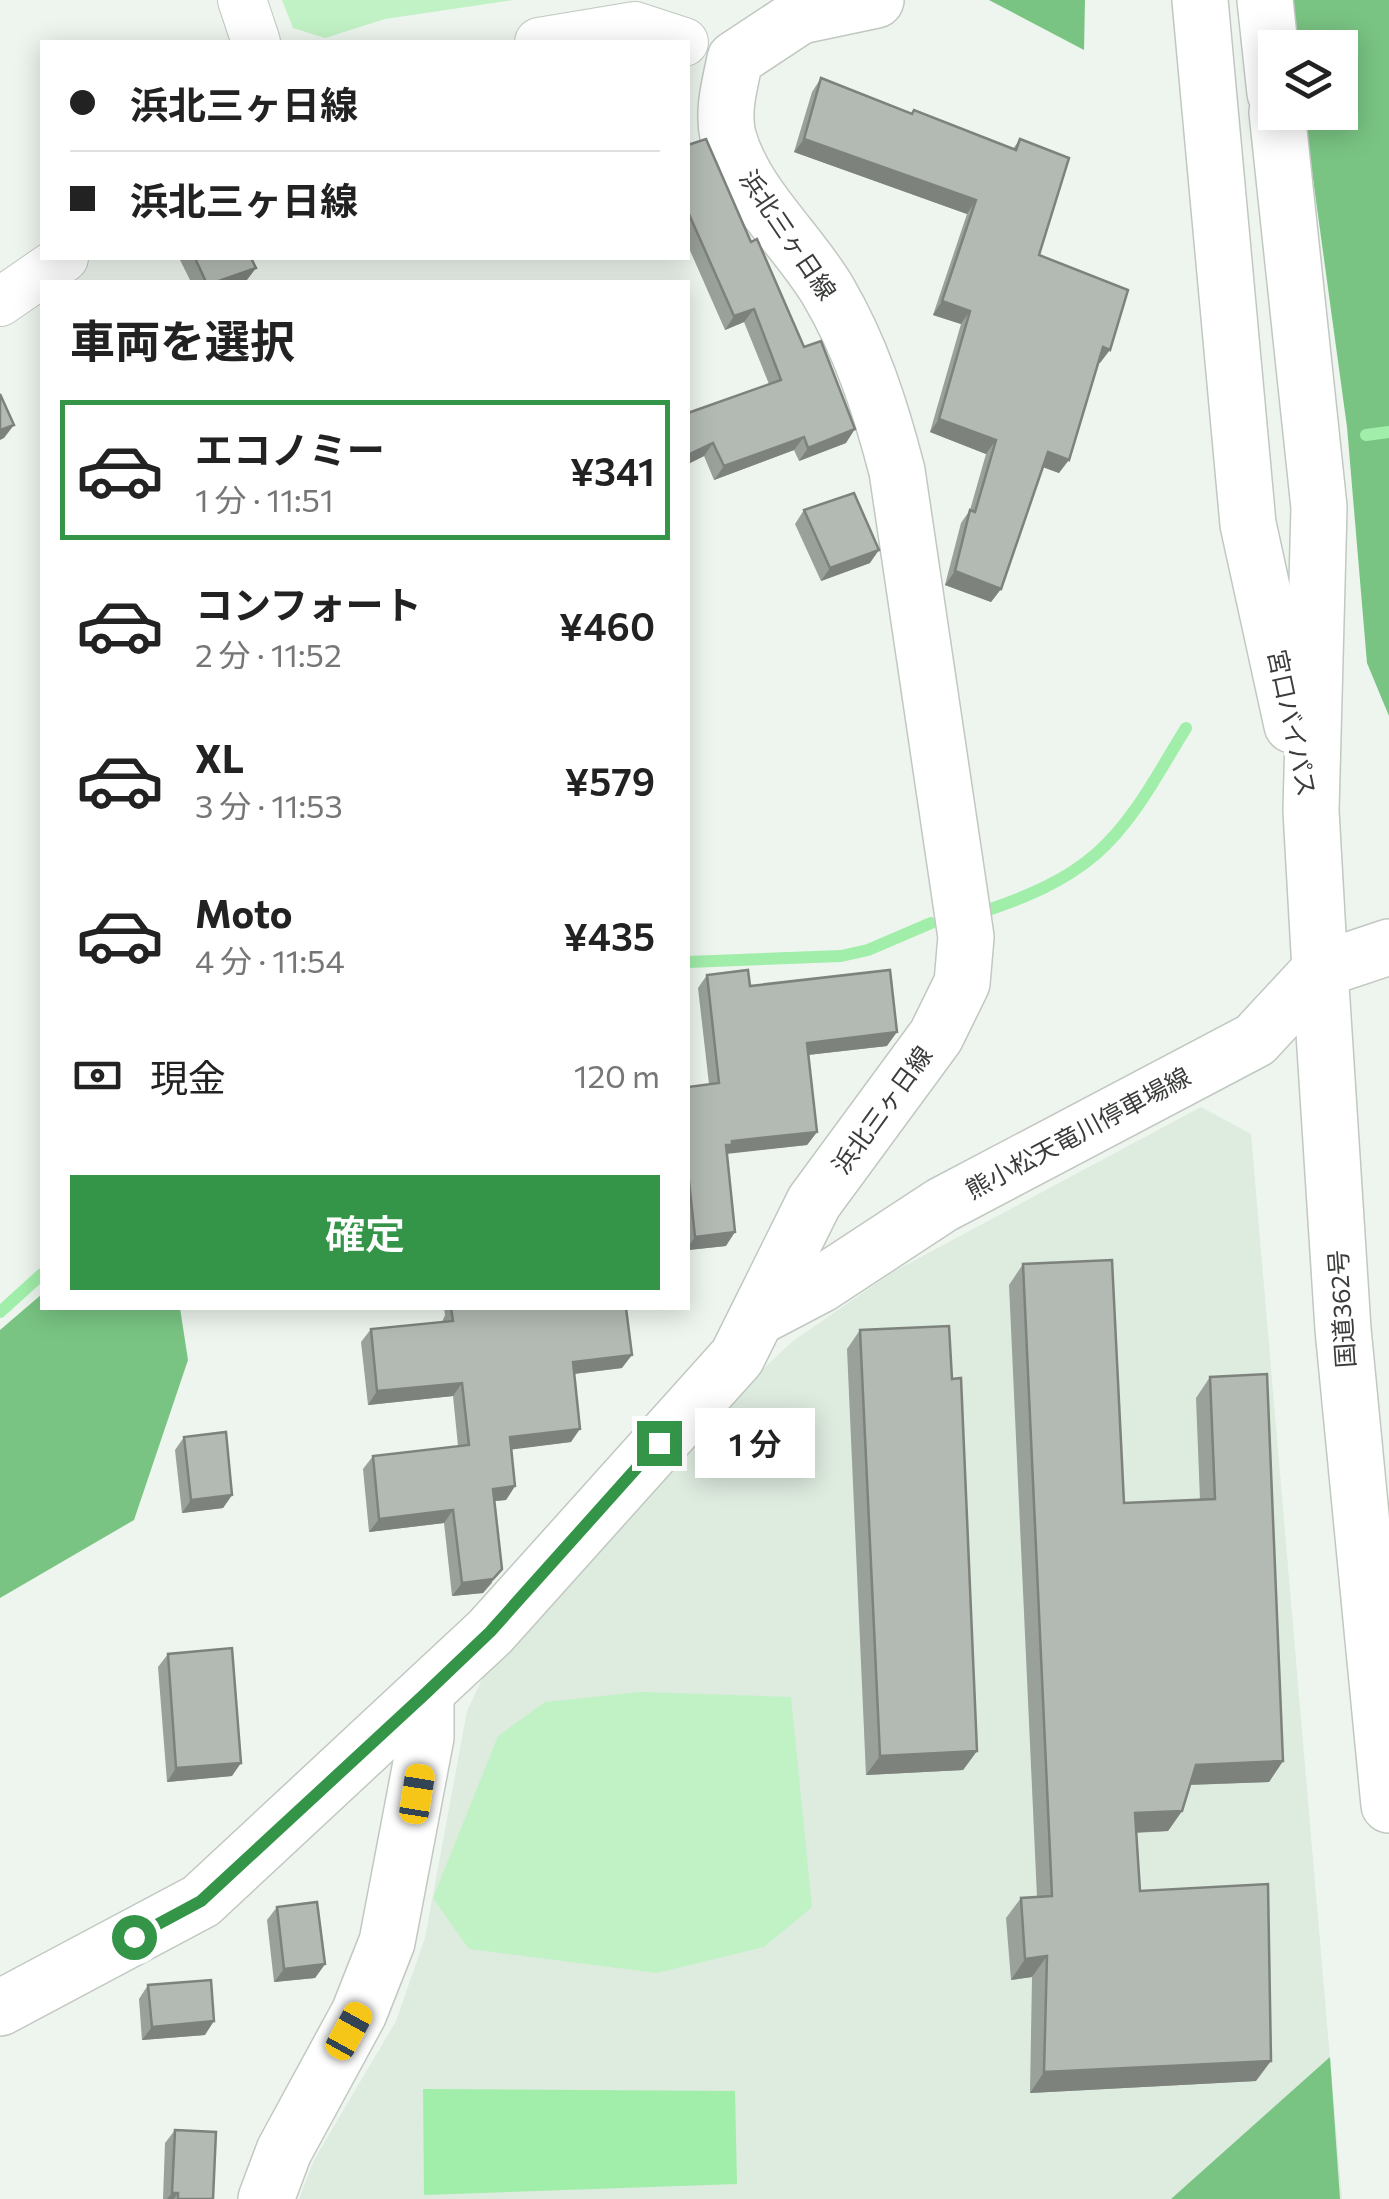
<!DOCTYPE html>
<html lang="ja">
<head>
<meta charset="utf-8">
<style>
	body { margin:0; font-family:Commissioner,"Noto Sans JP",sans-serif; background:#f2f2f2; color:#222; height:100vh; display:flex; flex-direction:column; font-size:38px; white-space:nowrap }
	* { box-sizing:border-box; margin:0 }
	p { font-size:32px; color:#767676 }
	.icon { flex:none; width:55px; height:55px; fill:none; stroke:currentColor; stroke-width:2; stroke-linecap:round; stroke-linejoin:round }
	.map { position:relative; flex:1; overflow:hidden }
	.details { position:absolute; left:40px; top:280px; width:650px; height:1030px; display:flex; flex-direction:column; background:#fff; border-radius:0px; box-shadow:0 5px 25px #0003 }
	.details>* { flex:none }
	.guide { position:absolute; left:40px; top:40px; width:650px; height:220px; border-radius:0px; box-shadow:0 5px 25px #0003; display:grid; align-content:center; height:220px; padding:0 30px; background:#fff }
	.fabs { position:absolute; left:1258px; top:30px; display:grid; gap:20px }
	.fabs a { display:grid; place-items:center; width:100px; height:100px; border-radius:0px; background:#fff; box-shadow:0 5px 25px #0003; font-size:50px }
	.end { position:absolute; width:45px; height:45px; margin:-22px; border:12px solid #349549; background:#fff; box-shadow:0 0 0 5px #fff }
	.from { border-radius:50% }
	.bubble { position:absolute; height:70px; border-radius:0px; background:#fff; box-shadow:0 5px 25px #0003; font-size:32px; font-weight:600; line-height:70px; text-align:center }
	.car { position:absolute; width:30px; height:60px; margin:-30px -15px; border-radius:12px; box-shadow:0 0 8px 2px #0007; background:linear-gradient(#f5c518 24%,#345 0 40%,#f5c518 0 76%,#345 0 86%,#f5c518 0) }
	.guide b { display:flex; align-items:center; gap:35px; height:95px; font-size:38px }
	.guide b+b { border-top:2px solid #e0e0e0 }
	.guide i { width:25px; height:25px; background:#222 }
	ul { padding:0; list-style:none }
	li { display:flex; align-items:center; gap:30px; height:140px; margin:0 20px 15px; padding:0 10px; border:5px solid transparent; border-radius:0px }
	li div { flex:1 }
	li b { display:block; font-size:38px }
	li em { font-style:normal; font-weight:600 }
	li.selected { border-color:#349549 }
	li>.icon { width:90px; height:90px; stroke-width:1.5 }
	h2 { padding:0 30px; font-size:45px; line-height:120px }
	.pay { display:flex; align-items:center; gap:25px; height:110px; padding:0 30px; font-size:38px }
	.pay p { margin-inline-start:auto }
	.action { display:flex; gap:20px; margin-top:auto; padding:20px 30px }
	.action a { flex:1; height:115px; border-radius:0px; background:#349549; color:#fff; font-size:40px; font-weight:600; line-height:115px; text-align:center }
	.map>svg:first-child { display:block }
	.built { fill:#deebdf }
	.green { fill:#c1f2c5 }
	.forest { fill:#79c483 }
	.water { fill:#a1eeaa }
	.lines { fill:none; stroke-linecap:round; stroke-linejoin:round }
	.stream { stroke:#a1eeaa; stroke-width:12 }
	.minor-casing { stroke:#c1c8c1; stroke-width:50 }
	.tertiary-casing { stroke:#c1c8c1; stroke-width:58 }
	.secondary-casing { stroke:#c1c8c1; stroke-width:58 }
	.primary-casing { stroke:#c1c8c1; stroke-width:58 }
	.trunk-casing { stroke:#c1c8c1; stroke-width:58 }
	.minor { stroke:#fff; stroke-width:48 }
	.tertiary { stroke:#fff; stroke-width:55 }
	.secondary { stroke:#fff; stroke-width:55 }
	.primary { stroke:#fff; stroke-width:55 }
	.trunk { stroke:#fff; stroke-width:55 }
	.wall { fill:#9aa09a }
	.shaded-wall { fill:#7d827d }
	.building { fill:#b3bab3; stroke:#7d827d; stroke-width:2.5 }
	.route { stroke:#349549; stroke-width:12 }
	.labels { text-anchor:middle; stroke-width:10; stroke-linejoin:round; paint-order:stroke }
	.street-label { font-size:25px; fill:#3a3d3a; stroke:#fff }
</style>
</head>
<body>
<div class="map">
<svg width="1389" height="2199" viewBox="0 0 1389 2199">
	<rect width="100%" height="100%" fill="#edf5ee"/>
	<path class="built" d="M1201 1107 1251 1134 1342 2199H299L314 2160 396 2021 425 1938 467 1711 488 1667 698 1430 793 1341 893 1272Z"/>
	<g class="green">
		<path d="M282 0H513L385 19 325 38 293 28Z"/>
		<path d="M640 1692 791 1697 812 1907 764 1947 657 1973 469 1949 433 1898 498 1736 545 1702Z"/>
	</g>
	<g class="forest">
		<path d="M989 0H1085L1084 50Z"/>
		<path d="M1289 0H1389V716L1367 663 1347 427 1304 113 1340 112V48L1295 47Z"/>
		<path d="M42 1294V1308H180L188 1360 134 1520 0 1598V1330Z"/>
		<path d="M1330 2057 1340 2199H1171Z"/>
	</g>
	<path class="water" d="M423 2089 735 2091 737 2184 424 2195Z"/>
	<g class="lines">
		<g class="stream">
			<path d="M1366 435 1389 432"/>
			<path d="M988 910C1026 897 1065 881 1096 854 1135 820 1159 771 1186 728"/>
			<path d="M688 962 841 956 868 950 931 923"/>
			<path d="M0 1312 42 1274"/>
		</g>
		<defs>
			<g id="minor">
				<path d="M242 0 256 42"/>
				<path d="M539 42 635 26 684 42"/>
				<path d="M0 302 64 258"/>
			</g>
			<path id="tertiary" d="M266 2199 284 2151 359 2013 387 1942 426 1737V1693"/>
			<path id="secondary" d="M759 1317 820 1285 942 1205 1255 1040 1320 970 1389 947"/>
			<path id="primary" d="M0 2008 201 1901 490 1632 737 1357 814 1202 936 1036 962 983 966 937 897 471C881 409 861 347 828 291 797 239 744 195 728 136 722 110 730 84 735 59L800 16 876 0"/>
			<g id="trunk">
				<path d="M1200 0 1248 524 1292 725"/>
				<path d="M1265 0 1275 93"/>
				<path d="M1277 112 1319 507 1311 811 1320 970 1343 1329 1389 1805"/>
			</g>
		</defs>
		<use href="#minor" class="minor-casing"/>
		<use href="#tertiary" class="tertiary-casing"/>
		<use href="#secondary" class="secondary-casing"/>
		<use href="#primary" class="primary-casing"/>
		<use href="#trunk" class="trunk-casing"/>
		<use href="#minor" class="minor"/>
		<use href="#tertiary" class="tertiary"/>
		<use href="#secondary" class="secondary"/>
		<use href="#primary" class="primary"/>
		<use href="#trunk" class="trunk"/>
	</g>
	<g class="wall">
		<path d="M821 78 911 114 914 110 1013 149 1020 139 1039 255 1100 363 1098 362 1059 473 1042 467 1001 589 991 602 945 585 961 523 970 510 986 454 930 432 961 324 933 315 967 214 794 152 812 92Z"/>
		<path d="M688 145 751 242 846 443 799 461 794 450 714 480 704 456 688 464 769 384 744 322 725 330 688 246Z"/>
		<path d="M179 258H251L256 268 246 281 242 282H191Z"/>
		<path d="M804 510 870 563 821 581 795 524Z"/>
		<path d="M707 975 750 986 887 1046 808 1055 817 1132 807 1145 727 1153 726 1246 688 1250V1087L709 1084 698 988Z"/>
		<path d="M1023 1264 1124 1503 1200 1500 1196 1398 1210 1377 1283 1761 1269 1782 1190 1785 1182 1811 1168 1831 1136 1833 1140 1891 1256 2081 1030 2093 1032 1977 1011 1980 1006 1918 1021 1898 1037 1897 1009 1285Z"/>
		<path d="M444 1308H626L622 1368 574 1374 571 1442 511 1449 515 1486 506 1500 494 1501 492 1583 483 1593 452 1596 444 1523 369 1532 363 1469 373 1456 458 1446 453 1396 368 1405 361 1342 371 1329 442 1322 445 1315Z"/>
		<path d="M860 1330 952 1379 977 1751 963 1770 866 1775 847 1349Z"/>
		<path d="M184 1437 232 1495 223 1508 182 1513 175 1450Z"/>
		<path d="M168 1654 232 1776 167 1782 158 1667Z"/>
		<path d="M277 1907 325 1964 315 1978 274 1982 267 1920Z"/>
		<path d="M148 1985 205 2035 142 2040 139 1999Z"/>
		<path d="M175 2130 213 2199H163L165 2143Z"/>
	</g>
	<g class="shaded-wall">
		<path d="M804 139 976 200 967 214 794 152Z"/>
		<path d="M256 268 246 281 242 282H216Z"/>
		<path d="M942 301 970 311 961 324 933 315Z"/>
		<path d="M754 309 744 322 725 330 734 316Z"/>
		<path d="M1103 347 1110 350 1100 363 1093 360Z"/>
		<path d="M939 419 996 440 986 454 930 432Z"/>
		<path d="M14 425 4 438 0 440V430Z"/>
		<path d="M855 429 846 443 799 461 808 448Z"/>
		<path d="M804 437 794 450 714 480 724 466Z"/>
		<path d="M713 443 704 456 688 464V455Z"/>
		<path d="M1048 452 1069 460 1059 473 1038 465Z"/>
		<path d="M879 550 870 563 821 581 830 568Z"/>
		<path d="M955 571 1001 589 991 602 945 585Z"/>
		<path d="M897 1032 887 1046 798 1056 807 1043Z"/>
		<path d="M817 1132 807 1145 726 1154V1145L732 1141Z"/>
		<path d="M735 1232 726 1246 688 1250V1247L695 1237Z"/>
		<path d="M632 1355 622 1368 564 1375 573 1362Z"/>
		<path d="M462 1383 453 1396 368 1405 377 1391Z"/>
		<path d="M580 1429 571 1442 500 1451 510 1437Z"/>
		<path d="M515 1486 506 1500 483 1502 493 1489Z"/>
		<path d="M232 1495 223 1508 182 1513 191 1500Z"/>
		<path d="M453 1510 444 1523 369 1532 379 1519Z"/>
		<path d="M502 1569 483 1593 452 1596 462 1583Z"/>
		<path d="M977 1751 963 1770 866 1775 880 1756Z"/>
		<path d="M1283 1761 1269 1782 1182 1785 1196 1765Z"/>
		<path d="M241 1763 232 1776 167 1782 176 1768Z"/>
		<path d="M1182 1811 1168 1831 1120 1833 1135 1813Z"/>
		<path d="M1047 1956 1032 1977 1011 1980 1025 1959Z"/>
		<path d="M325 1964 315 1978 274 1982 284 1969Z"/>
		<path d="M214 2021 205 2035 142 2040 152 2027Z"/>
		<path d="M1271 2061 1256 2081 1030 2093 1044 2072Z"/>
		<path d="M172 2193H178L174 2199H167Z"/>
	</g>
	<g class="building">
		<path d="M821 78 912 114 914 110 1016 150 1020 139 1069 158 1039 255 1128 290 1110 350 1103 347 1069 460 1048 452 1001 589 955 571 970 510 975 512 996 440 939 419 970 311 942 301 976 200 804 139Z"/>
		<path d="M706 139 751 242 757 239 804 347 821 341 855 429 808 448 804 437 724 466 713 443 688 455V413L781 380 754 309 734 316 688 212V145Z"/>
		<path d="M195 258H251L256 268 216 282H206Z"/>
		<path d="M0 394 14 425 0 430Z"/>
		<path d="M854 493 879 550 830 568 804 510Z"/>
		<path d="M748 970 750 986 890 970 897 1032 807 1043 817 1132 732 1141V1145H726L735 1232 695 1237 688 1172V1087L719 1083 707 975Z"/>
		<path d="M1112 1260 1124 1503 1215 1499 1210 1377 1267 1374 1283 1761 1196 1765 1182 1811 1135 1813 1140 1891 1268 1884 1271 2061 1044 2072 1047 1956 1025 1959 1021 1898 1052 1896 1023 1264Z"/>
		<path d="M451 1308H626L632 1355 573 1362 580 1429 510 1437 515 1486 493 1489 502 1569 493 1579 462 1583 453 1510 379 1519 373 1456 469 1445 462 1383 377 1391 371 1329 453 1321Z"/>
		<path d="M949 1326 952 1379 961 1378 977 1751 880 1756 860 1330Z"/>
		<path d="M226 1432 232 1495 191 1500 184 1437Z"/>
		<path d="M232 1648 241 1763 176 1768 168 1654Z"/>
		<path d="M317 1902 325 1964 284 1969 277 1907Z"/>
		<path d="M211 1980 214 2021 152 2027 148 1985Z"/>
		<path d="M175 2130 216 2132 213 2199H178V2193H172Z"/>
	</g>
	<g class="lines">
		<path class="route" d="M134 1937 201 1901 426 1693 490 1632 659 1443"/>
	</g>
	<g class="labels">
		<g class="street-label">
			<text transform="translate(788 235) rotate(56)" y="9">浜北三ヶ日線</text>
			<text transform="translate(1292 723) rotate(78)" y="9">宮口バイパス</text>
			<text transform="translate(882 1110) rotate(-54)" y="9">浜北三ヶ日線</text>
			<text transform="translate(1078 1133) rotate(-28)" y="9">熊小松天竜川停車場線</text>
			<text transform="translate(1342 1309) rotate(-94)" y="9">国道362号</text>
		</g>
	</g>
</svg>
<div class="fabs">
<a><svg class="icon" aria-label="layers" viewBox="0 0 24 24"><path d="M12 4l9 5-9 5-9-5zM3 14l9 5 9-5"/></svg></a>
</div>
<i class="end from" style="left:134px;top:1937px"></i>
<i class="end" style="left:659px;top:1443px"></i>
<div class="bubble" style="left:695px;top:1408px;width:120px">1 分</div>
<i class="car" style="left:417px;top:1794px;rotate:9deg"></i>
<i class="car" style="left:349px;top:2031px;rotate:29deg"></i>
<div class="guide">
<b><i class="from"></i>浜北三ヶ日線</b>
<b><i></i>浜北三ヶ日線</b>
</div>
<section class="details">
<h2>車両を選択</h2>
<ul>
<li class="selected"><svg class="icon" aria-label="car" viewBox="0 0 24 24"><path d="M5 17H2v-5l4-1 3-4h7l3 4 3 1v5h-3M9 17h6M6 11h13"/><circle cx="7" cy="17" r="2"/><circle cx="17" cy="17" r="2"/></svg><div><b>エコノミー</b><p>1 分 · 11:51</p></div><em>¥341</em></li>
<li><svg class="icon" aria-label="car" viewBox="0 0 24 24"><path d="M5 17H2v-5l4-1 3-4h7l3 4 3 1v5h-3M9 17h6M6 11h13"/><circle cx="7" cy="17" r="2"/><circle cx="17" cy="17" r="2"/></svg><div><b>コンフォート</b><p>2 分 · 11:52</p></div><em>¥460</em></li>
<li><svg class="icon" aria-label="car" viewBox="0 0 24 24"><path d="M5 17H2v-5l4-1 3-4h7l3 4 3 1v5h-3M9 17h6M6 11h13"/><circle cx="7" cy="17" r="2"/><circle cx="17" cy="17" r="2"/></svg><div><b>XL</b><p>3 分 · 11:53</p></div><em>¥579</em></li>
<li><svg class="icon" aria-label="car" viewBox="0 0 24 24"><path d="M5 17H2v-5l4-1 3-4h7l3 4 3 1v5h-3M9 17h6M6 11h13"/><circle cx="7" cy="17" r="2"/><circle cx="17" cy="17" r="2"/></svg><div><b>Moto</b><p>4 分 · 11:54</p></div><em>¥435</em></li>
</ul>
<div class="pay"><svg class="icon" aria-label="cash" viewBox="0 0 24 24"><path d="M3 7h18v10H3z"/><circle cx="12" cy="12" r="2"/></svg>現金<p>120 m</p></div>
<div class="action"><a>確定</a></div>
</section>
</div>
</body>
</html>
